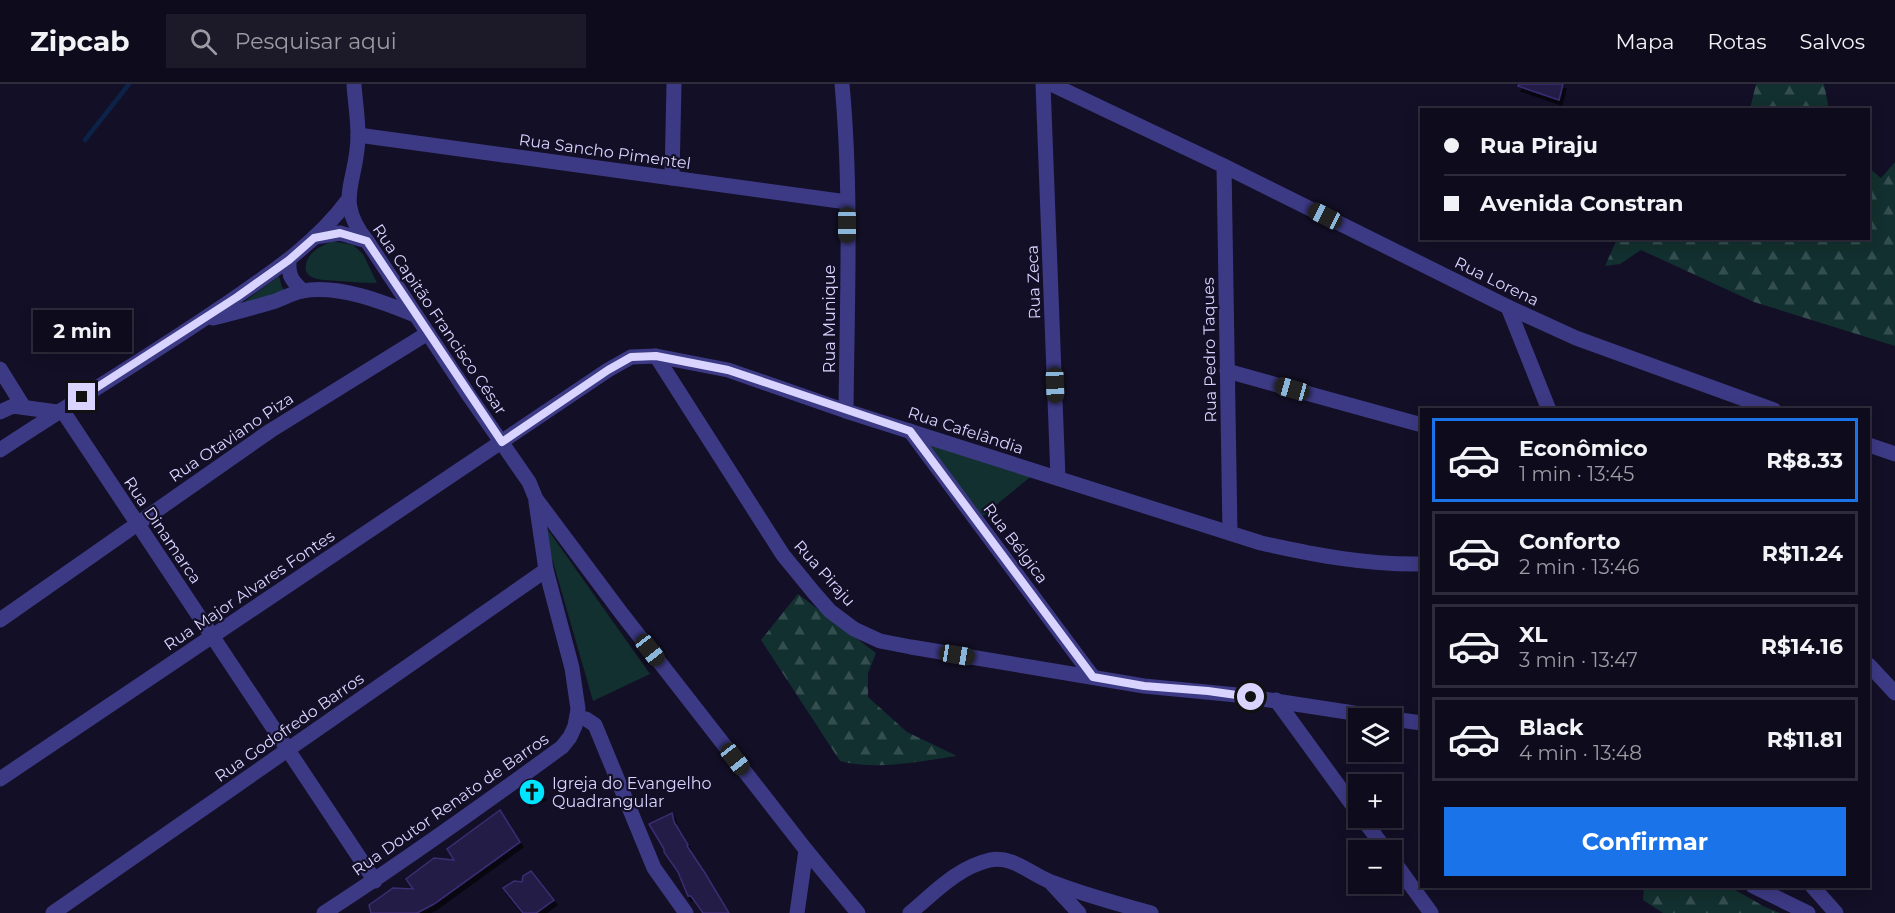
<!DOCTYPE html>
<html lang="pt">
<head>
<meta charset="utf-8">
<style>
	body { margin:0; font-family:Montserrat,sans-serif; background:#1c1929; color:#f1f3f6; height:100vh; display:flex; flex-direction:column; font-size:22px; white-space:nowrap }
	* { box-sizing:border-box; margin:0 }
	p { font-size:20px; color:#9b9ba3 }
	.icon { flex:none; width:33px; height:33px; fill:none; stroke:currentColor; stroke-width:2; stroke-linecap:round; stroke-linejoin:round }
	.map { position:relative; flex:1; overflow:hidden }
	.sheet { position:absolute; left:1420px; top:324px; width:450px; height:480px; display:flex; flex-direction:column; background:#0e0b1c; border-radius:0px; box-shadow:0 3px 15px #0003,0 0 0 2px #2e2b3b }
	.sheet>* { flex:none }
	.banner { position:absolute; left:1420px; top:24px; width:450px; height:132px; border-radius:0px; box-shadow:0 3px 15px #0003,0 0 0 2px #2e2b3b; display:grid; align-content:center; height:132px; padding:0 24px; background:#0e0b1c }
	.tools { position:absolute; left:1348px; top:624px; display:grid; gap:12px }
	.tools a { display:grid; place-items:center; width:54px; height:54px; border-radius:0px; background:#0e0b1c; box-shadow:0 3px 15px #0003,0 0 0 2px #2e2b3b; font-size:30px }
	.end { position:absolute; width:27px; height:27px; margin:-14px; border:8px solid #d9d4ff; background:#111; box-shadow:0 0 0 3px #111 }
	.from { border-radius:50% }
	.bubble { position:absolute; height:42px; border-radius:0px; background:#0e0b1c; box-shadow:0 3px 15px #0003,0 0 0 2px #2e2b3b; font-size:20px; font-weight:700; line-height:42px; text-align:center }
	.car { position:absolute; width:18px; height:36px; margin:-18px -9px; border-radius:8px; box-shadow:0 0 4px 2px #0007; background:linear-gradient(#222 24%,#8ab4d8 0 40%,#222 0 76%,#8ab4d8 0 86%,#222 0) }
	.banner b { display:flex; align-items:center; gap:21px; height:57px; font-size:22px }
	.banner b+b { border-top:2px solid #2e2b3b }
	.banner i { width:15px; height:15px; background:#f1f3f6 }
	ul { padding:10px 0 0; list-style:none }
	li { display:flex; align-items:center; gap:18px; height:84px; margin:0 12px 9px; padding:0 12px; border:3px solid #2e2b3b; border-radius:0px }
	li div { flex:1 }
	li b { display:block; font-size:22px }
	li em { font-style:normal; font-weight:700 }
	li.current { border-color:#1a73e8 }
	li>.icon { width:54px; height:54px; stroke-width:1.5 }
	.primary-button { display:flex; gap:12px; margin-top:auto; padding:12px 24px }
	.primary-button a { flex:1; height:69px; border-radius:0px; background:#1a73e8; color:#fff; font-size:24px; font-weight:700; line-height:69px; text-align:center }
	header { display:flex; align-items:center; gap:36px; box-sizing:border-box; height:84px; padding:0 30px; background:#0e0b1c; border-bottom:2px solid #2e2b3b }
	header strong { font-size:28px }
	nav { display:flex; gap:33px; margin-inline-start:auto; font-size:21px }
	.search { width:420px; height:54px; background:#1c1929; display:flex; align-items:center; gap:15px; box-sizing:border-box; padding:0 21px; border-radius:0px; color:#9b9ba3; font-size:22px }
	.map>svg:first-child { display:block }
	.forest { fill:url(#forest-firs) }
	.park { fill:#12302f }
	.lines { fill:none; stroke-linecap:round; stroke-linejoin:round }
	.stream { stroke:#0c2248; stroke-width:4.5 }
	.building { fill:#241b47; stroke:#3b2d73; stroke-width:1.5; filter:url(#shadow) }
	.minor { stroke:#3d3a85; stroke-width:15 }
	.route { stroke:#d9d4ff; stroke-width:8 }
	.labels { text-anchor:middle; stroke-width:4.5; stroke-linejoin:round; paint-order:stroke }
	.street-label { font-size:16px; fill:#d9d4ff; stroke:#130f26 }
	.poi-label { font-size:16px; fill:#d9d4ff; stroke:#130f26; text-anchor:start }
</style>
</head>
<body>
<header>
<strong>Zipcab</strong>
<div class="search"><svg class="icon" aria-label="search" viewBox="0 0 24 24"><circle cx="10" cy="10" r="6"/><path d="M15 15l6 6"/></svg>Pesquisar aqui</div>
<nav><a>Mapa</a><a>Rotas</a><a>Salvos</a></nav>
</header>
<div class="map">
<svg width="1895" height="829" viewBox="0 0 1895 829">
	<defs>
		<pattern id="forest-firs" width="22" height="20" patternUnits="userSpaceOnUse" patternTransform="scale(1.5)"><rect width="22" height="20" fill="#12302f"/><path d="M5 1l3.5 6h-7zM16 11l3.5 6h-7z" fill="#344d4e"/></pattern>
		<filter id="shadow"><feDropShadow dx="3" dy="5" stdDeviation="0" flood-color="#0009"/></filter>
	</defs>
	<rect width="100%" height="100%" fill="#130f26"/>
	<g class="forest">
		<path d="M1756 0H1824L1829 25H1750Z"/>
		<path d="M1895 78V262L1754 218 1641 166 1620 180 1605 182 1617 155 1869 154V84L1881 94Z"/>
		<path d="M798 510 876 569 868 589V613L907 648 957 672C920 677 877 687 840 677L761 556Z"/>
		<path d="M1644 803H1730L1765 823 1780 829H1663L1643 816Z"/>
	</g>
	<g class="park">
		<path d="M332 157 353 161 363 170 377 199C364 199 352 198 340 197 327 196 299 198 307 177 311 166 322 162 332 157Z"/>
		<path d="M279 192 282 203 288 210 237 223Z"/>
		<path d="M916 352 1035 389 983 432Z"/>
		<path d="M541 436 650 590 593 617Z"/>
	</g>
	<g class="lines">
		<path class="stream" d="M85 56 129 0"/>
	</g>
	<g class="building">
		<path d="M1519 0H1563L1559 16 1518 2Z"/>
		<path d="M535 699 543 711 527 718 521 705Z"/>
		<path d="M500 726 520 758 434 820 417 829H371L369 821 393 804 413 805 406 795 434 774 454 776 447 765Z"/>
		<path d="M672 729 674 738 688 761 687 762 705 789 729 829H703L691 812H688L678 788 664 768V765L649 740Z"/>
		<path d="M531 787 554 816 536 829H523L503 804 514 797 522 798 523 792Z"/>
	</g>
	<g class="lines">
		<g class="minor">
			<path d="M354 0C355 17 358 34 358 51 358 98 333 115 367 157L470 313 529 398 536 415 622 530 806 766 858 829"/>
			<path d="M842 0C852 108 847 218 846 327"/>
			<path d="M1043 0 1058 394"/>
			<path d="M1051 0 1224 82 1508 223 1576 254 1774 326"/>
			<path d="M358 51 847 118"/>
			<path d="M1224 82 1230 449"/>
			<path d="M672 94 674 0"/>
			<path d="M315 153 340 149 367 157"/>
			<path d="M289 176C288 192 292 197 303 207"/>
			<path d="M1508 223 1549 326"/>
			<path d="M213 234C233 229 252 224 272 218 282 215 292 209 302 207 338 200 383 218 415 231"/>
			<path d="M656 272 783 471 815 510 830 527 854 545 880 557 911 563 1144 602 1237 611 1386 634"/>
			<path d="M0 285 23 322"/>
			<path d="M1227 287 1422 341"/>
			<path d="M62 326 375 797"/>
			<path d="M0 328 13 322 57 328"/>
			<path d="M910 347 1093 593"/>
			<path d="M1869 361 1895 370"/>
			<path d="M0 366C74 317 150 272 223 222 268 191 315 161 348 116"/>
			<path d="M0 536 270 347 428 249"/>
			<path d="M1869 581 1895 609"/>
			<path d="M1276 616 1359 730"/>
			<path d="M577 633 586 635 595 641 654 784 686 829"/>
			<path d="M1392 635 1422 639"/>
			<path d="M0 695 608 286 631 273 656 272 728 286 846 327 1261 459C1315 471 1367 481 1422 480"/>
			<path d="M1362 734 1386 766"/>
			<path d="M1392 775 1431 829"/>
			<path d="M1052 800 1079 829"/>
			<path d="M1753 802 1808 829"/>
			<path d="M1812 802 1836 829"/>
			<path d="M53 829 546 486"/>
			<path d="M324 829C406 776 484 720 562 663L570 653 575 642 578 625 572 584 546 486 536 418"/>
			<path d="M797 829 806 766"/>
			<path d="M910 829C934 809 958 783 990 776 1013 771 1033 792 1054 799 1085 811 1118 820 1151 829"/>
		</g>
	</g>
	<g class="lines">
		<path class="route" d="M82 313 237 213 289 176 314 154 340 149 367 157 502 358 608 286 631 273 656 272 728 286 910 347 1093 593 1144 602 1208 607 1251 613"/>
	</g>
	<defs>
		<symbol id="church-disc" viewBox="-11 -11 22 22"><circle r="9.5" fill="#00e5ff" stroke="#130f26"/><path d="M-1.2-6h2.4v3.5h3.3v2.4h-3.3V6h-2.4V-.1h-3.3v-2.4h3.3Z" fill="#111"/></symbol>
	</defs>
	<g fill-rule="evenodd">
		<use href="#church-disc" x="517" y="693" width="30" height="30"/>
	</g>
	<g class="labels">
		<g class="street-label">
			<text transform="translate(605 67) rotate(8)" y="6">Rua Sancho Pimentel</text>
			<text transform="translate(1497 197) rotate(26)" y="6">Rua Lorena</text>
			<text transform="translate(1033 198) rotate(-92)" y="6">Rua Zeca</text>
			<text transform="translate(440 235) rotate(56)" y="6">Rua Capitão Francisco César</text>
			<text transform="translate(829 235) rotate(-90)" y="6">Rua Munique</text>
			<text transform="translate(1209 266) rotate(-91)" y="6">Rua Pedro Taques</text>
			<text transform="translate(966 346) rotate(18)" y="6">Rua Cafelândia</text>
			<text transform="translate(231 353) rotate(-34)" y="6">Rua Otaviano Piza</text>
			<text transform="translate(163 446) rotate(56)" y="6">Rua Dinamarca</text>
			<text transform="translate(1016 459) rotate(53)" y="6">Rua Bélgica</text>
			<text transform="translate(825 489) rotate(48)" y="6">Rua Piraju</text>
			<text transform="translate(249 506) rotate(-34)" y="6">Rua Major Alvares Fontes</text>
			<text transform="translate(289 643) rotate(-35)" y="6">Rua Godofredo Barros</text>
			<text transform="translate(450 720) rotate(-35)" y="6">Rua Doutor Renato de Barros</text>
		</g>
		<g class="poi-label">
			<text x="552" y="705">Igreja do Evangelho<tspan x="552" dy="18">Quadrangular</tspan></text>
		</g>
	</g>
</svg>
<div class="tools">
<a><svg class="icon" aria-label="layers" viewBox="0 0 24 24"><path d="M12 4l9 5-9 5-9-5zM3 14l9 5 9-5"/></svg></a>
<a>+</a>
<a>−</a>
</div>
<i class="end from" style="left:1251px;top:613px"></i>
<i class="end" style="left:82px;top:313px"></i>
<div class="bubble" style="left:33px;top:226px;width:99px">2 min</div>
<i class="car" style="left:1325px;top:132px;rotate:297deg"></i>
<i class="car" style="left:847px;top:141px;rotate:180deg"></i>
<i class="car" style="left:1055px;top:301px;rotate:178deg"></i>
<i class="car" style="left:1292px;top:305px;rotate:286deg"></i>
<i class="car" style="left:650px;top:566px;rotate:142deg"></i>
<i class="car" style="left:957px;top:571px;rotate:99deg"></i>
<i class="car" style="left:735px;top:675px;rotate:142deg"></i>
<div class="banner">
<b><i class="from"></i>Rua Piraju</b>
<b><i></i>Avenida Constran</b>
</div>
<section class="sheet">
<ul>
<li class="current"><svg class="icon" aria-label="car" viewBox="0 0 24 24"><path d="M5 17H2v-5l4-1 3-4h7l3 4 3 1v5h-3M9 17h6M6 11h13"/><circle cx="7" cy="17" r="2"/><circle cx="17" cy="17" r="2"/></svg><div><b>Econômico</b><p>1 min · 13:45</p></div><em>R$8.33</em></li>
<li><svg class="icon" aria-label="car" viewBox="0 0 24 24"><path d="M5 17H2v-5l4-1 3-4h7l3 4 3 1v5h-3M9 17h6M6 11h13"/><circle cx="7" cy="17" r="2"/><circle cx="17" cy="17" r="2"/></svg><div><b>Conforto</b><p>2 min · 13:46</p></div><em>R$11.24</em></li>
<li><svg class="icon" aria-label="car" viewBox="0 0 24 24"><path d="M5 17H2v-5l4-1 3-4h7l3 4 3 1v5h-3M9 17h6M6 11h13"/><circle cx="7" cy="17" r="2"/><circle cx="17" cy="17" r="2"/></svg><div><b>XL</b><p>3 min · 13:47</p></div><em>R$14.16</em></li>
<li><svg class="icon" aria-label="car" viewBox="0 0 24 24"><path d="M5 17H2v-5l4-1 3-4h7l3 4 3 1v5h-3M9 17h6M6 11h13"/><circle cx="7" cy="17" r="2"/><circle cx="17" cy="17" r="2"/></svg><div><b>Black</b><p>4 min · 13:48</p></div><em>R$11.81</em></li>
</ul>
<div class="primary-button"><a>Confirmar</a></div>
</section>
</div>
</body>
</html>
